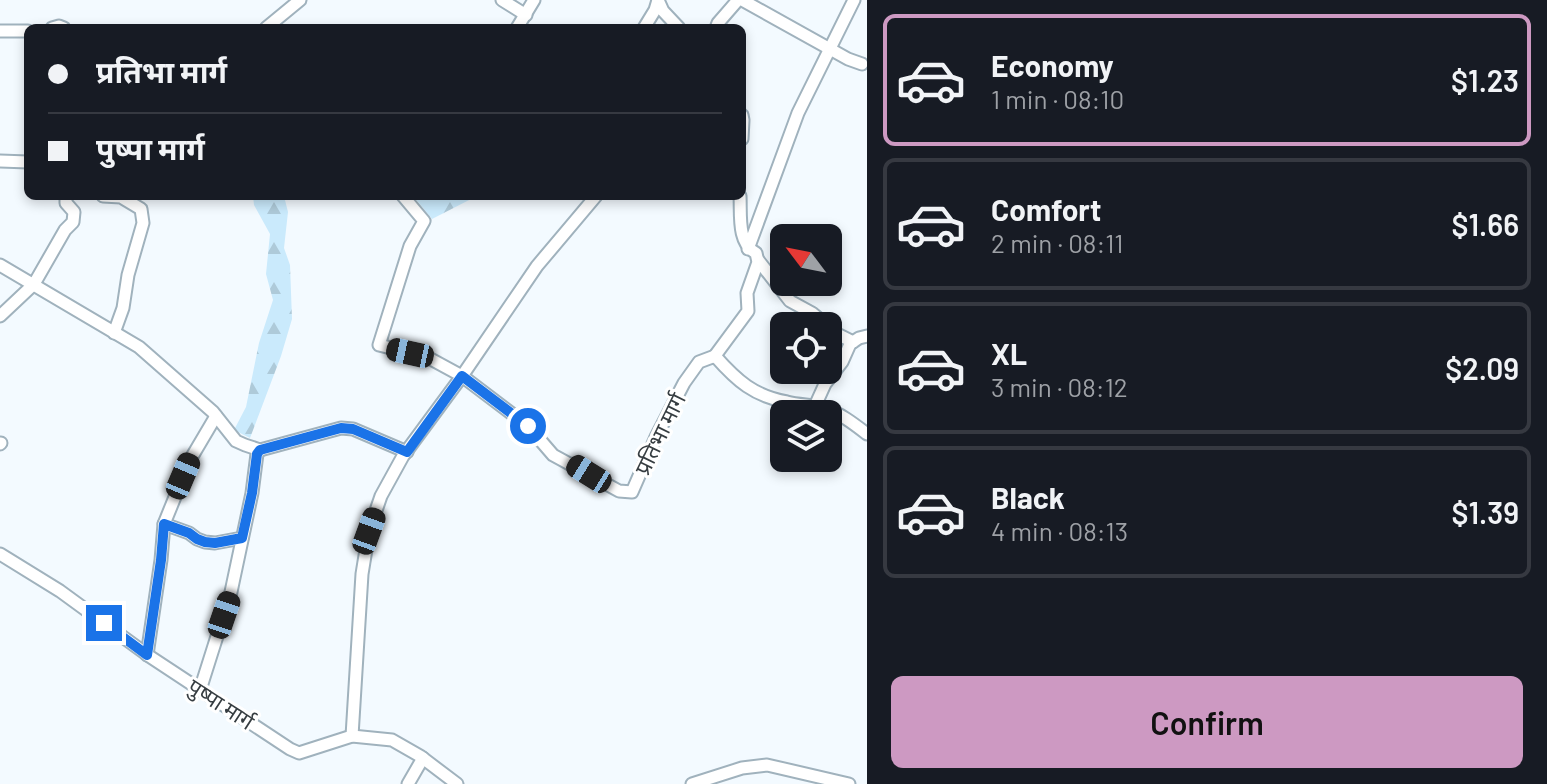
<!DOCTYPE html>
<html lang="en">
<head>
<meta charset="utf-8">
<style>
	body { margin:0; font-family:Barlow,"Noto Sans Devanagari",sans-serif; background:#242831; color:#f1f3f6; height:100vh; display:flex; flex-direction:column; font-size:30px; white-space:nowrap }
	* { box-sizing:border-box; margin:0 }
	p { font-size:26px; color:#9ea1a6 }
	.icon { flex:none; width:44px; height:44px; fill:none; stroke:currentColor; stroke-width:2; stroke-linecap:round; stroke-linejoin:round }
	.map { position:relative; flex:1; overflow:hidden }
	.drawer { display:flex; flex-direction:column; background:#171b24; width:680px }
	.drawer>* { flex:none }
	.hud { position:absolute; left:24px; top:24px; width:722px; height:176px; border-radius:12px; box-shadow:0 4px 12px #0003; display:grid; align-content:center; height:176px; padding:0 24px; background:#171b24 }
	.needle { width:52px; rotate:302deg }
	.tools { position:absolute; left:770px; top:224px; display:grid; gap:16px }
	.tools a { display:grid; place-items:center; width:72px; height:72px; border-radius:12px; background:#171b24; box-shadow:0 4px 12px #0003; font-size:40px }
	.end { position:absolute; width:36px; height:36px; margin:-18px; border:10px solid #1a73e8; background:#fff; box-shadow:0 0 0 4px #fff }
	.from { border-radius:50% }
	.car { position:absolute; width:24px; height:48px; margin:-24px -12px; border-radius:10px; box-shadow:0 0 6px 2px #0007; background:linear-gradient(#222 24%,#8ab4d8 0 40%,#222 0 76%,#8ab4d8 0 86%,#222 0) }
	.hud b { display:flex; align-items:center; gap:28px; height:76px; font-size:30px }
	.hud b+b { border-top:2px solid #363941 }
	.hud i { width:20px; height:20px; background:#f1f3f6 }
	ul { padding:14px 0 0; list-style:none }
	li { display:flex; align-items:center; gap:24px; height:132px; margin:0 16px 12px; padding:0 8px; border:4px solid #363941; border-radius:12px }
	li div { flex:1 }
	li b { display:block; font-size:30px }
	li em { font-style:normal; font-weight:600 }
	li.current { border-color:#cd99c2 }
	li>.icon { width:72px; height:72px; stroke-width:1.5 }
	.primary-button { display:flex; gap:16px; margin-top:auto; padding:16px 24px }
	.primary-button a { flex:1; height:92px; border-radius:12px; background:#cd99c2; color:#111; font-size:32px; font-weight:600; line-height:92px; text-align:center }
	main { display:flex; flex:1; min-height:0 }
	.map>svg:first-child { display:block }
	.forest { fill:url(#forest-firs) }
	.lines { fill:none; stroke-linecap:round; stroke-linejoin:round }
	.minor-casing { stroke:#a0b2bd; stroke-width:15 }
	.minor { stroke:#fff; stroke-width:11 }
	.route { stroke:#1a73e8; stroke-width:10 }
	.labels { text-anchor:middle; stroke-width:6; stroke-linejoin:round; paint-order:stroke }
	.street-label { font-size:22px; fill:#363d41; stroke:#fff }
</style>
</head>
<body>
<main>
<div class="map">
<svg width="867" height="784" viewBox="0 0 867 784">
	<defs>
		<pattern id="forest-firs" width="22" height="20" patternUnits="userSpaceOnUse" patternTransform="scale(2)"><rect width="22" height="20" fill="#caeafc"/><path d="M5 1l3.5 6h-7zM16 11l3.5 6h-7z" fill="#aecad9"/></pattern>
	</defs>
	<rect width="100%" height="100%" fill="#f3faff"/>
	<g class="forest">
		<path d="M253 196H284L288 212 284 248 290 265 292 319 281 356 250 438 234 430 246 407 259 343 273 300 266 274 270 234 254 205Z"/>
		<path d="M413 196H477L432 219Z"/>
	</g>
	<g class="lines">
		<defs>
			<g id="minor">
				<path d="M502 0 526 15"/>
				<path d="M658 0 663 11 679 28"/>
				<path d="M742 0 848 59 862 64"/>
				<path d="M52 28 59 26 64 28"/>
				<path d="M266 28 300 0"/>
				<path d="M517 28 534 0"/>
				<path d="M644 28 655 10 658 0"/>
				<path d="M716 28 718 23 738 0"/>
				<path d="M0 31H28"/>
				<path d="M742 115 743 120 742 139"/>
				<path d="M0 161 28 162"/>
				<path d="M103 196 121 197 141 209 143 223 128 275 123 308 114 333"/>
				<path d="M403 196 424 221 410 246 379 345 427 357 462 376 528 426 553 455 619 491 632 492 656 437 684 383 699 362 715 356C737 381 754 396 787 402 799 405 812 405 824 408 840 413 854 424 867 434"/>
				<path d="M748 249 798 113 854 0"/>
				<path d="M758 260 790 301 812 313 837 334 853 342"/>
				<path d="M0 265 139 347 213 412 236 441 245 445 260 450 341 428 353 429 407 452"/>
				<path d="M0 316 34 284 65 230 73 222 74 212 66 203V196"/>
				<path d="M714 357 748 311 747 293 758 262 756 253C737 243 741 215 740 196"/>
				<path d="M815 406 825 384 842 362 850 344 859 338 867 336"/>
				<path d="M0 444 1 443"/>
				<path d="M164 524 189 533 197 539 205 542 215 543 242 538"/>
				<path d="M0 554 60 591 149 656 290 749 299 753 352 736 392 740 420 756 457 784"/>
				<path d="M147 655 161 560 164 524 190 460 216 416"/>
				<path d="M200 690 231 592 252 493 257 454 260 450"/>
				<path d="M352 736 362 574 369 531 381 496 403 456 462 376 537 266 596 196"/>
				<path d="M408 784 423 758"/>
				<path d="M692 784 742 768 767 765 849 784"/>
			</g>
		</defs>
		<use href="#minor" class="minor-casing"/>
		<use href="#minor" class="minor"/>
	</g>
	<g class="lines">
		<path class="route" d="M104 623 147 655 161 560 164 524 189 533 197 539 205 542 215 543 242 538 252 493 257 454 260 450 341 428 353 429 407 452 462 376 528 426"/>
	</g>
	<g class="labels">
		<g class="street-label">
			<text transform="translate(660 434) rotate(-64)" y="8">प्रतिभा मार्ग</text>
			<text transform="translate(221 704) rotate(33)" y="8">पुष्पा मार्ग</text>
		</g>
	</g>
</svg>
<div class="tools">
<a><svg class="needle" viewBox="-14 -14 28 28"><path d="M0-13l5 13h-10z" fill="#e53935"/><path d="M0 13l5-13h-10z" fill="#9ea1a6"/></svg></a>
<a><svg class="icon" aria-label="locate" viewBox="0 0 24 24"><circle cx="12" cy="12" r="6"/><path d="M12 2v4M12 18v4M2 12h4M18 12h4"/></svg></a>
<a><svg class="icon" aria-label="layers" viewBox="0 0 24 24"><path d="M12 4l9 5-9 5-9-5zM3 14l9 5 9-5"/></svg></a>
</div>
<i class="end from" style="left:528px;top:426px"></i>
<i class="end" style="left:104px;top:623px"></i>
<i class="car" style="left:410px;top:353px;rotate:282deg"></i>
<i class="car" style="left:589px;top:474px;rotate:302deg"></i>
<i class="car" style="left:183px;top:476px;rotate:23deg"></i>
<i class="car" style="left:369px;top:531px;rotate:20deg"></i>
<i class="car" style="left:224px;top:615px;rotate:19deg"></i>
<div class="hud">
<b><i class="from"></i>प्रतिभा मार्ग</b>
<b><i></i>पुष्पा मार्ग</b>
</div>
</div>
<section class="drawer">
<ul>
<li class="current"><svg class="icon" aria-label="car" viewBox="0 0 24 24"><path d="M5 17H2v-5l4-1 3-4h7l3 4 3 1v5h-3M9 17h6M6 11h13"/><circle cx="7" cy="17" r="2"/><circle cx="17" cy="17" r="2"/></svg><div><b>Economy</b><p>1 min · 08:10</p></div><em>$1.23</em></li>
<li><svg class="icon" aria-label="car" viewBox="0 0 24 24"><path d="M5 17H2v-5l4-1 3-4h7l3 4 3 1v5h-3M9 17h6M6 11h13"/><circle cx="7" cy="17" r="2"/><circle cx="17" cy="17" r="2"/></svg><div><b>Comfort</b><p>2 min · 08:11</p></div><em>$1.66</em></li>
<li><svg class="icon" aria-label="car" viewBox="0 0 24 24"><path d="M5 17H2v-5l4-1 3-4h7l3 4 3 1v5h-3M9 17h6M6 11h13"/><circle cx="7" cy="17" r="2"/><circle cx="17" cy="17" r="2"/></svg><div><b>XL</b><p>3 min · 08:12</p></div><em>$2.09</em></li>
<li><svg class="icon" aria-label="car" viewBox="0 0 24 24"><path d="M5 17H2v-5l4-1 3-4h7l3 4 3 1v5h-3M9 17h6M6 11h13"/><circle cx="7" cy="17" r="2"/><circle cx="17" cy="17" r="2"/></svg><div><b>Black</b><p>4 min · 08:13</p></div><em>$1.39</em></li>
</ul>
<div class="primary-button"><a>Confirm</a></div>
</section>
</main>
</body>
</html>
